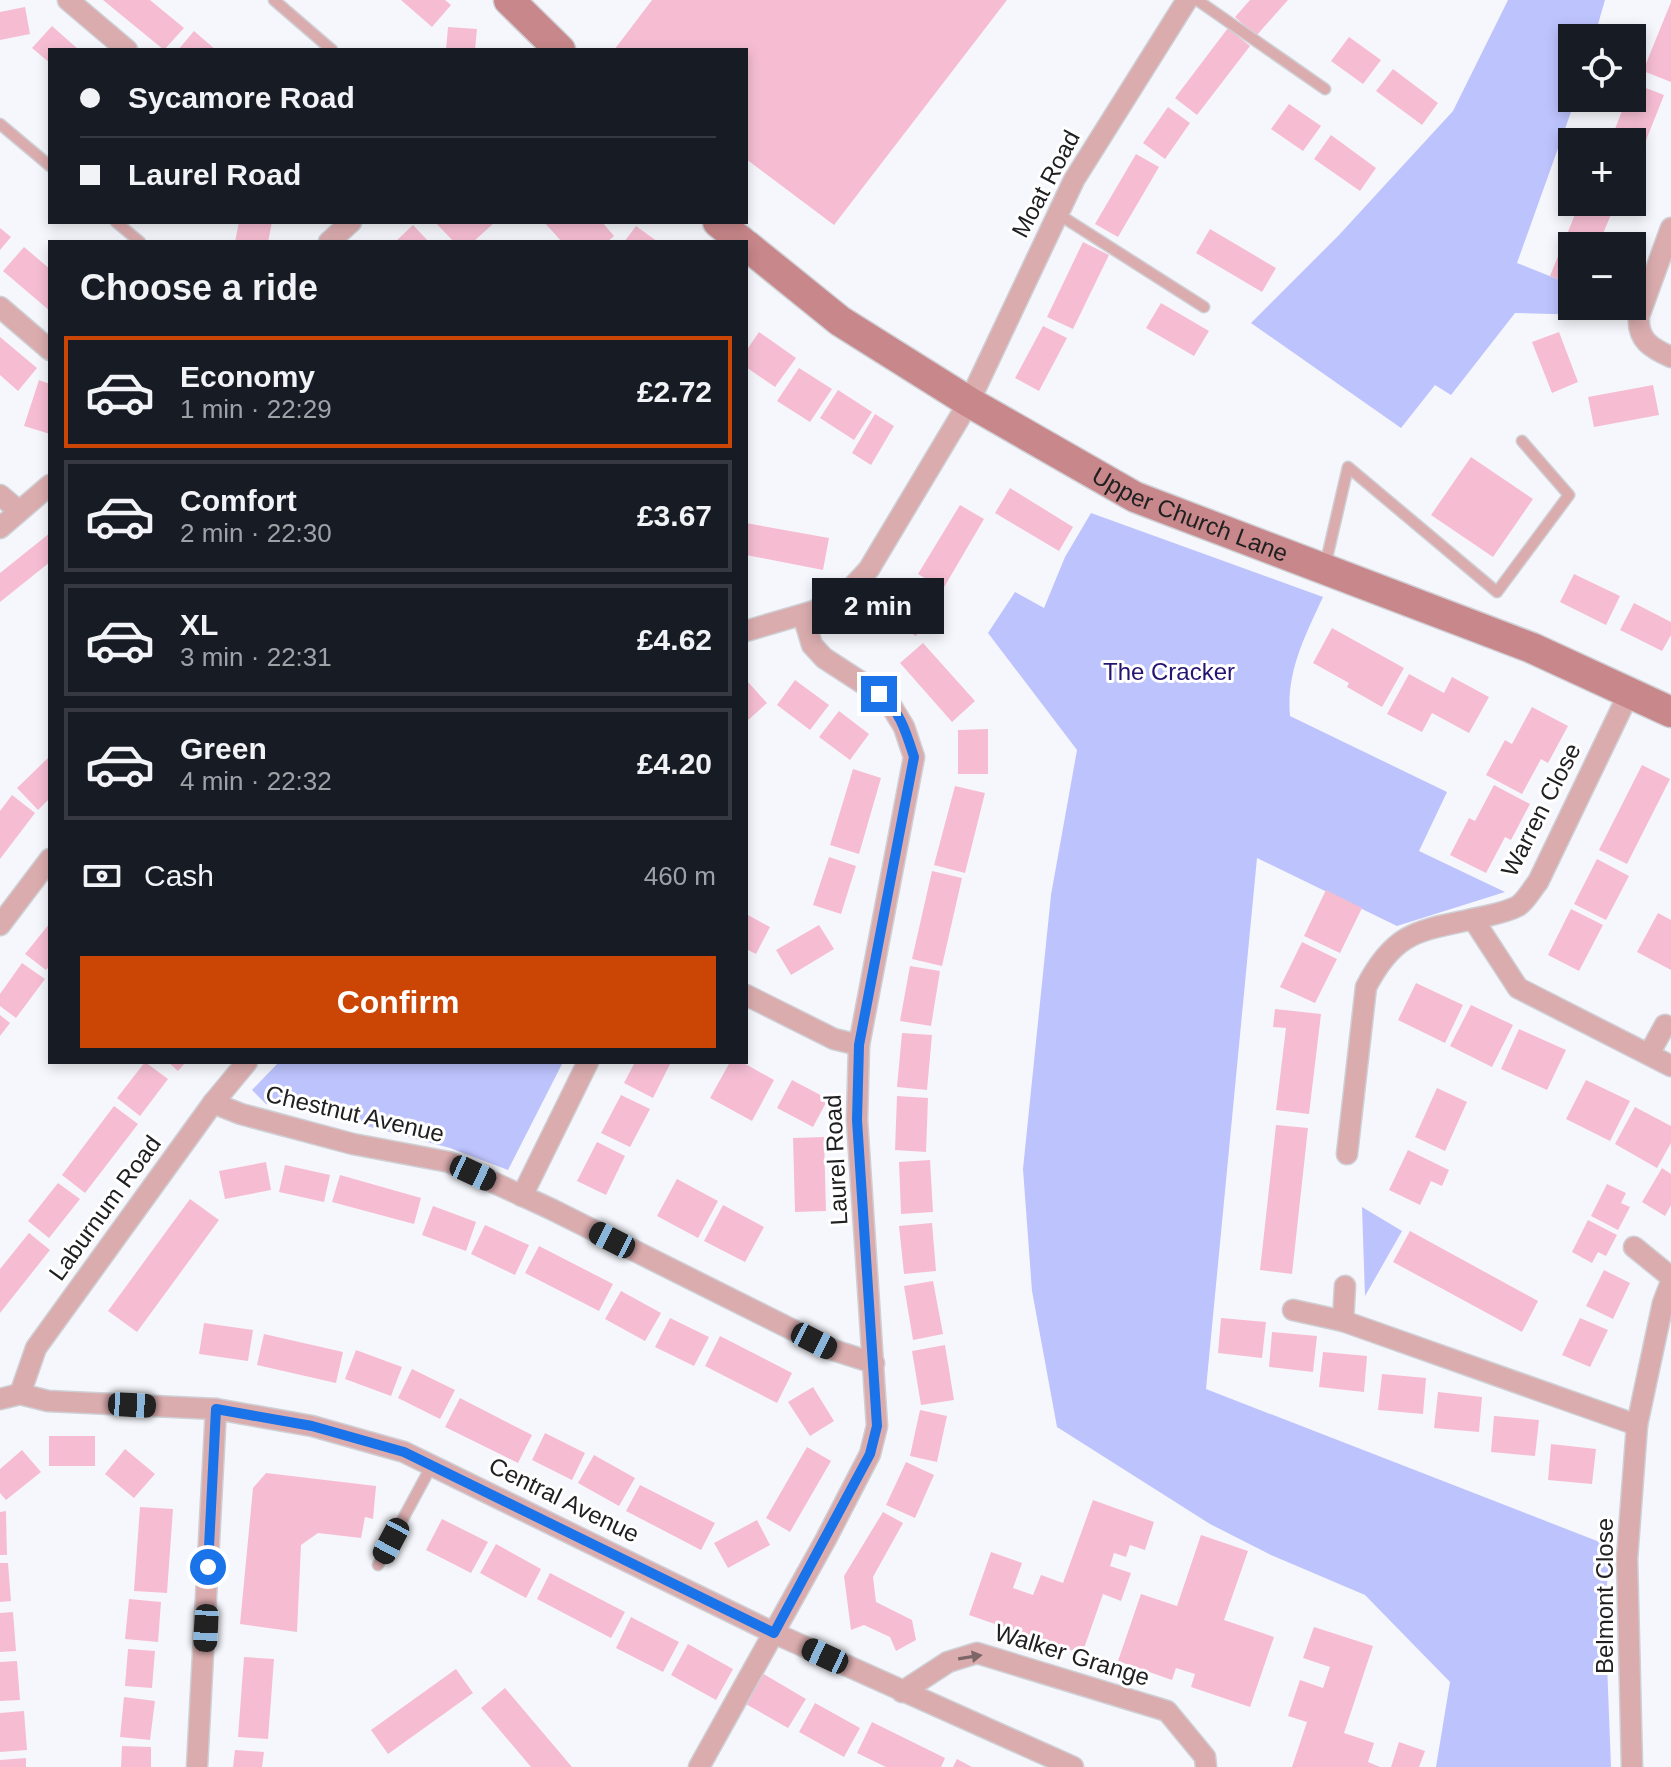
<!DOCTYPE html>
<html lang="en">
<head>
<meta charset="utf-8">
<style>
	body { margin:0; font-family:Arial,sans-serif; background:#20242c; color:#f1f3f6; height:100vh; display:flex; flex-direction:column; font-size:30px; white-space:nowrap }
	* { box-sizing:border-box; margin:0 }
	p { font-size:26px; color:#9ea1a6 }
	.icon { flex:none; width:44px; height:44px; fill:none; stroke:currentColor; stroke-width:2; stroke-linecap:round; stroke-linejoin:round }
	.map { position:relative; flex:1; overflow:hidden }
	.sheet { position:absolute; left:48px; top:240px; width:700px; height:824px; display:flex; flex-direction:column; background:#171b24; border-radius:0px; box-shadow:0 4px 12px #0003 }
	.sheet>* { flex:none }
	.top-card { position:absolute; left:48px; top:48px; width:700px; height:176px; border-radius:0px; box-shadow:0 4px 12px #0003; display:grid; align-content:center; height:176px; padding:0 32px; background:#171b24 }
	.tools { position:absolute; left:1558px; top:24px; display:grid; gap:16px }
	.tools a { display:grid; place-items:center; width:88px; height:88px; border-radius:0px; background:#171b24; box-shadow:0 4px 12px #0003; font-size:40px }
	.end { position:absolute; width:36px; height:36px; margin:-18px; border:10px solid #1a73e8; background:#fff; box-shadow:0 0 0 4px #fff }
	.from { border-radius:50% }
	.bubble { position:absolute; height:56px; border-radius:0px; background:#171b24; box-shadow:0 4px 12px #0003; font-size:26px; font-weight:700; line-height:56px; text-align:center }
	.car { position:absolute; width:24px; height:48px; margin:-24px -12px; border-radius:10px; box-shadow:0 0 6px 2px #0007; background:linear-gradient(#222 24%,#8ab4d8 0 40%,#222 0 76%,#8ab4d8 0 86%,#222 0) }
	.top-card b { display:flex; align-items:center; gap:28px; height:76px; font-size:30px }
	.top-card b+b { border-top:2px solid #363941 }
	.top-card i { width:20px; height:20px; background:#f1f3f6 }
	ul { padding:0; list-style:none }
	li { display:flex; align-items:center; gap:24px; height:112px; margin:0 16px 12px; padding:0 16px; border:4px solid #363941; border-radius:0px }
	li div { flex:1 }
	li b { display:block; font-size:30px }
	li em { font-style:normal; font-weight:700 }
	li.selected { border-color:#cb4505 }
	li>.icon { width:72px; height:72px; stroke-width:1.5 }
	h2 { padding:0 32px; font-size:36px; line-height:96px }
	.pay { display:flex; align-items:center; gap:20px; height:88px; padding:0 32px; font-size:30px }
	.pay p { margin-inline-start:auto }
	.button { display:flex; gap:16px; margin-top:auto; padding:16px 32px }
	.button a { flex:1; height:92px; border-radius:0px; background:#cb4505; color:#fff; font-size:32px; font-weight:700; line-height:92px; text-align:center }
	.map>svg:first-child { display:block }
	.green { fill:#bdc3fd }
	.building { fill:#f6bdd2 }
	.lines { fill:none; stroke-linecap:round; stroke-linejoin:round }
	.lane-casing { stroke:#cfd0d5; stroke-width:13 }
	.street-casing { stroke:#cfd0d5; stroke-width:23 }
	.secondary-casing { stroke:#cfd0d5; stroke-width:33 }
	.lane { stroke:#daacae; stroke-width:10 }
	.street { stroke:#daacae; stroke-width:20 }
	.secondary { stroke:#c8878a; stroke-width:30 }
	.oneway { fill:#7d6668 }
	.route { stroke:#1a73e8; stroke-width:10 }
	.labels { text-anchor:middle; stroke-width:6; stroke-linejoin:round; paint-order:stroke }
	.street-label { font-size:24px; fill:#202022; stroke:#fff }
	.park-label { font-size:24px; fill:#241371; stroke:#fff }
</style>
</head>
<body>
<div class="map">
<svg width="1671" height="1767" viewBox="0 0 1671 1767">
	<rect width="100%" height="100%" fill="#f6f7fc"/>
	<g class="green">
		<path d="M1508 0H1605L1594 38H1572V98H1576L1517 263 1572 285V306H1597L1591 315 1515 313 1451 395 1435 385 1401 428 1251 323 1339 235 1453 111Z"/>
		<path d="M1091 513 1323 597C1305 636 1286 672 1290 716L1447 792 1419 851 1505 892 1397 926 1257 858 1206 1389 1610 1546 1605 1611 1611 1767H1436L1450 1682 1365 1595 1271 1555 1210 1524 1057 1427 1032 1291 1023 1169 1051 895 1077 750 988 633 1015 592 1044 608 1065 557Z"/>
		<path d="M279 1062H563L508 1170 450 1148 302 1109 266 1104 252 1090Z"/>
		<path d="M1362 1207 1402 1231 1365 1296Z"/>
	</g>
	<g class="building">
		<path d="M103 0H150L184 28 164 50Z"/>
		<path d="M401 0H445L451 5 432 27Z"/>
		<path d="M652 0H1007L834 225 746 159V50H614Z"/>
		<path d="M1250 0H1288L1256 36 1235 17Z"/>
		<path d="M1671 2V82L1643 71Z"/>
		<path d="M25 7 30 34 0 40V12Z"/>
		<path d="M52 26 79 50H50V63L32 48Z"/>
		<path d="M448 27 477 29 475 50H446Z"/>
		<path d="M1228 28 1250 46 1197 115 1175 98Z"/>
		<path d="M194 31 216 50H178Z"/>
		<path d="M1349 37 1381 60 1363 84 1331 61Z"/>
		<path d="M1393 69 1438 103 1422 125 1376 91Z"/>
		<path d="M1633 83 1664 95 1632 176V142H1610L1627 98H1632Z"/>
		<path d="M1289 104 1321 126 1303 151 1271 129Z"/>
		<path d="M1168 107 1190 123 1165 159 1143 143Z"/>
		<path d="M1331 135 1376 168 1360 191 1314 159Z"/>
		<path d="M1136 154 1159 167 1118 237 1095 224Z"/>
		<path d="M1580 202H1616L1598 246H1572V285L1550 276Z"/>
		<path d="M239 222H272L268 242H235Z"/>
		<path d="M435 222H495L473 242H454Z"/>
		<path d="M544 222H602L614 236 607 242H562Z"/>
		<path d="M413 225 429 242H395Z"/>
		<path d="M636 226 658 242H624Z"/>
		<path d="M0 228 11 237 0 250Z"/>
		<path d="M1210 229 1276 268 1262 292 1196 253Z"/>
		<path d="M1083 242 1109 255 1073 329 1047 317Z"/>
		<path d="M24 247 50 269V311L3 271Z"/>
		<path d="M1161 303 1209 331 1194 356 1146 328Z"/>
		<path d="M1043 326 1067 338 1039 391 1015 378Z"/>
		<path d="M759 332 796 358 775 387 746 367V351Z"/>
		<path d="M1559 332 1578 382 1552 393 1532 342Z"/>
		<path d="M0 337 37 368 18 391 0 375Z"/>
		<path d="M799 368 832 389 810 422 777 401Z"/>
		<path d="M39 380 50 384V434L24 426Z"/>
		<path d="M1653 385 1659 415 1594 427 1588 397Z"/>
		<path d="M838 390 872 412 854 440 820 418Z"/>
		<path d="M875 414 894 426 871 465 852 453Z"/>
		<path d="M1471 457 1533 499 1493 557 1431 515Z"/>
		<path d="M1010 488 1073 527 1059 551 995 513Z"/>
		<path d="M960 505 984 519 943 589 918 574Z"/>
		<path d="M746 523 829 538 823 570 746 555Z"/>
		<path d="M50 533V562L0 602V573Z"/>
		<path d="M1574 574 1620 596 1606 625 1560 602Z"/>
		<path d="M913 584 938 599 916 636 891 622Z"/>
		<path d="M1634 603 1671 622V635L1662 651 1620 630Z"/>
		<path d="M1332 628 1404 668 1382 707 1347 687 1349 683 1313 663Z"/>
		<path d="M923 643 975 701 952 722 900 663Z"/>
		<path d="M1409 674 1444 693 1452 677 1489 697 1469 733 1432 713 1422 732 1387 714Z"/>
		<path d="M795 680 829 705 810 730 777 705Z"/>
		<path d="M748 682 767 703 746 722V684Z"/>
		<path d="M1532 707 1568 726 1548 763 1541 759 1522 794 1486 775 1505 740 1512 744Z"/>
		<path d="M839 711 869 734 850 760 819 737Z"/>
		<path d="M988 729V774H958V730Z"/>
		<path d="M50 756V798L38 810 17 788Z"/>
		<path d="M1642 765 1670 779 1627 864 1599 850Z"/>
		<path d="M853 769 881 778 859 854 830 845Z"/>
		<path d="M1494 785 1530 804 1511 840 1505 837 1486 873 1450 855 1469 818 1475 821Z"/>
		<path d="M955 786 985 793 965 873 934 865Z"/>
		<path d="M12 795 35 813 0 859V811Z"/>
		<path d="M829 857 856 866 841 914 813 905Z"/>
		<path d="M1597 859 1629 876 1606 920 1574 904Z"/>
		<path d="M932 871 962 878 942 966 912 959Z"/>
		<path d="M1326 890 1362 908 1340 953 1304 936Z"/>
		<path d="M1571 909 1603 925 1579 971 1548 955Z"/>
		<path d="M1658 913 1671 920V970L1637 952Z"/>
		<path d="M746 914 770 927 756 954 746 949Z"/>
		<path d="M50 923V965L46 970 25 954Z"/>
		<path d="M819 925 834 949 791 975 776 950Z"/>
		<path d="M1302 942 1337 959 1315 1003 1280 987Z"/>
		<path d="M22 963 45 979 16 1018 0 1006V994Z"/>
		<path d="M910 966 940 971 931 1026 900 1021Z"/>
		<path d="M1416 983 1463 1005 1445 1043 1398 1020Z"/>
		<path d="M1471 1005 1513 1025 1492 1067 1450 1046Z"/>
		<path d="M1275 1009 1321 1014 1309 1114 1276 1110 1286 1028 1273 1027Z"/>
		<path d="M0 1015 10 1023 0 1036Z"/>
		<path d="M1519 1029 1566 1050 1547 1090 1501 1069Z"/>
		<path d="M902 1033 932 1035 927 1090 897 1087Z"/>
		<path d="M145 1062 168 1079 140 1116 117 1098Z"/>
		<path d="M168 1062H186L178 1071Z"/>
		<path d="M635 1062H671L653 1098 624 1083Z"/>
		<path d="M730 1062H742L774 1080 752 1121 710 1098Z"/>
		<path d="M792 1080 828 1099 813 1127 777 1108Z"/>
		<path d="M1586 1080 1630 1101 1610 1141 1566 1119Z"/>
		<path d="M1437 1088 1467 1102 1445 1151 1415 1137Z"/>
		<path d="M621 1095 650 1109 630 1147 601 1133Z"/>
		<path d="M897 1096 928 1098 926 1152 895 1150Z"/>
		<path d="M114 1106 138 1124 85 1193 62 1175Z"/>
		<path d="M1635 1107 1671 1126V1143L1657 1168 1615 1144Z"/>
		<path d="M1276 1125 1308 1128 1292 1274 1260 1270Z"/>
		<path d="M824 1137 826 1211 795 1212 793 1138Z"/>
		<path d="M597 1142 625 1156 606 1195 577 1181Z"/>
		<path d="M1408 1150 1449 1170 1442 1186 1431 1181 1420 1205 1389 1190Z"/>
		<path d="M930 1160 933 1212 901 1214 899 1162Z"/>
		<path d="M266 1162 271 1190 225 1199 219 1171Z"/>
		<path d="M285 1165 330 1175 324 1202 279 1192Z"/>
		<path d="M1662 1168 1671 1174V1205L1665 1216 1642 1202Z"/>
		<path d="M340 1175 421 1198 414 1224 332 1202Z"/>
		<path d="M677 1179 718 1201 698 1238 657 1216Z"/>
		<path d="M58 1183 80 1199 49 1238 28 1221Z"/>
		<path d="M1607 1184 1626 1193 1621 1203 1630 1207 1618 1230 1591 1216Z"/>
		<path d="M190 1199 219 1220 137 1332 108 1311Z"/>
		<path d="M723 1205 764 1227 745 1262 704 1241Z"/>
		<path d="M433 1206 476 1222 466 1251 422 1235Z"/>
		<path d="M1588 1220 1617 1235 1606 1256 1598 1252 1592 1263 1572 1252Z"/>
		<path d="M932 1223 936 1271 904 1274 899 1226Z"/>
		<path d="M485 1225 529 1245 515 1275 471 1254Z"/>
		<path d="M1410 1231 1538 1301 1522 1332 1393 1262Z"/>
		<path d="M29 1233 50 1250 0 1313V1269Z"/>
		<path d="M539 1246 613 1284 599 1311 525 1273Z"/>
		<path d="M1604 1270 1630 1283 1613 1319 1586 1306Z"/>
		<path d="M933 1281 943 1334 913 1340 904 1286Z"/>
		<path d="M621 1291 661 1313 645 1341 605 1319Z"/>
		<path d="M670 1318 709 1337 694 1366 655 1347Z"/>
		<path d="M1221 1318 1266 1322 1262 1358 1218 1353Z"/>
		<path d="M1580 1318 1608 1330 1590 1367 1562 1355Z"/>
		<path d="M204 1323 253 1330 248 1361 199 1354Z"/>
		<path d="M1272 1332 1317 1336 1313 1372 1269 1367Z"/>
		<path d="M264 1334 343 1352 336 1383 257 1365Z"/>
		<path d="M720 1336 792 1373 777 1403 705 1366Z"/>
		<path d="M945 1345 954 1400 921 1405 912 1351Z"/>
		<path d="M356 1350 402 1367 391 1396 345 1379Z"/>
		<path d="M1323 1352 1367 1356 1364 1392 1319 1387Z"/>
		<path d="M412 1369 455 1390 440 1419 398 1398Z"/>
		<path d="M1382 1374 1426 1378 1423 1414 1378 1410Z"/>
		<path d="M813 1387 834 1421 810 1436 788 1402Z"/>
		<path d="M1438 1392 1482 1397 1479 1432 1434 1428Z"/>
		<path d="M460 1398 532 1435 518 1463 445 1427Z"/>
		<path d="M920 1410 947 1416 937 1462 910 1456Z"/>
		<path d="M1494 1416 1539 1420 1535 1456 1491 1452Z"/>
		<path d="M545 1433 585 1453 572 1480 532 1460Z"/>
		<rect x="49" y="1436" width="46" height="30"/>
		<path d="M1551 1444 1596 1449 1592 1484 1548 1480Z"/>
		<path d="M807 1447 831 1461 790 1532 766 1518Z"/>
		<path d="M125 1449 155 1474 134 1498 105 1474Z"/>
		<path d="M22 1450 41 1472 6 1500 0 1493V1469Z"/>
		<path d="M594 1455 635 1478 619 1506 578 1483Z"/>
		<path d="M906 1462 934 1475 915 1518 886 1505Z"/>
		<path d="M266 1473 376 1486 373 1519 365 1517 361 1538 318 1533 301 1545 297 1632 240 1624 253 1488Z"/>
		<path d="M640 1485 715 1523 701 1550 626 1511Z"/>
		<path d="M1093 1500 1154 1522 1145 1550 1130 1545 1126 1557 1114 1553 1110 1566 1131 1573 1121 1601 1103 1594 1082 1654 969 1615 991 1552 1022 1563 1013 1588 1033 1595 1041 1575 1063 1583Z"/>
		<path d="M140 1507 173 1509 167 1593 134 1591Z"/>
		<path d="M6 1511 7 1555H0V1512Z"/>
		<path d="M883 1512 903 1523 873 1577 876 1602 912 1620 916 1640 896 1651 890 1637 864 1625 851 1630 844 1576Z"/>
		<path d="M442 1519 488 1542 471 1573 426 1550Z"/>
		<path d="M757 1520 770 1545 728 1568 714 1543Z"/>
		<path d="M1201 1535 1248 1551 1224 1620 1274 1637 1250 1707 1191 1687 1195 1674 1176 1668 1172 1680 1118 1661 1141 1594 1177 1606Z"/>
		<path d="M496 1544 541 1569 526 1598 480 1573Z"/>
		<path d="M0 1563H8L11 1601 0 1602Z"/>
		<path d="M550 1573 625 1612 611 1638 537 1599Z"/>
		<path d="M129 1599 161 1602 158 1642 125 1639Z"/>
		<path d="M13 1612 16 1651 0 1652V1613Z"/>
		<path d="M631 1617 679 1642 663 1672 616 1648Z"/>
		<path d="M1314 1627 1373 1646 1344 1733 1374 1743 1368 1762 1380 1767H1292L1307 1722 1288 1716 1300 1680 1323 1688 1330 1667 1303 1658Z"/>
		<path d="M688 1644 733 1669 716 1700 671 1675Z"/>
		<path d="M128 1649 155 1651 152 1688 125 1686Z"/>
		<path d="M244 1657 274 1659 268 1739 238 1737Z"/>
		<path d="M17 1661 20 1700 0 1701V1662Z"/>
		<path d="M456 1669 473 1693 388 1754 371 1730Z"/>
		<path d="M762 1673 806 1699 788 1728 744 1703Z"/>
		<path d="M505 1688 572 1767H531L481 1708Z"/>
		<path d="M124 1697 155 1701 150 1740 120 1737Z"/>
		<path d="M815 1703 860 1728 844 1757 799 1732Z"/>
		<path d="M24 1711 27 1750 0 1752V1713Z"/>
		<path d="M872 1722 945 1758 941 1767H886L857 1753Z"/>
		<path d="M1399 1742 1425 1751 1419 1767H1391Z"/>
		<path d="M122 1746 151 1747V1767H121Z"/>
		<path d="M235 1750 264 1752 262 1767H233Z"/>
		<path d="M26 1758V1767H0V1760Z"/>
		<path d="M957 1759 972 1767H953Z"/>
	</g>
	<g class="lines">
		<defs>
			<g id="lane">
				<path d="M274 0 332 50"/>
				<path d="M1197 0 1325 89"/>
				<path d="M0 124 50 166"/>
				<path d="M1058 214 1204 307"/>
				<path d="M116 222 140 242"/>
				<path d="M1325 566 1348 467 1497 592 1569 495 1522 441"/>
				<path d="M378 1565 432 1465"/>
			</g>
			<g id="street">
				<path d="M68 0 127 50"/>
				<path d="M1671 228 1639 316C1637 340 1651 348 1671 357"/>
				<path d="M329 242 351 222"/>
				<path d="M0 307 50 350"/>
				<path d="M0 495 19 511"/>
				<path d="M0 528 50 485"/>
				<path d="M746 631 814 611 846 594 869 569 969 402 1074 180 1187 0"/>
				<path d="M1473 919 1518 988 1671 1066"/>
				<path d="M0 925 50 859"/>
				<path d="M746 995 834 1039 859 1045"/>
				<path d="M1649 1054 1665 1025"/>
				<path d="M213 1103 241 1114 353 1144 449 1162 551 1209 833 1350 874 1363"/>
				<path d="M1347 1154 1366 987C1397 927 1423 931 1482 917 1495 914 1507 912 1518 906 1526 901 1532 889 1538 882L1629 693"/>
				<path d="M522 1196 588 1062"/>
				<path d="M1634 1247 1671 1277"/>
				<path d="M1293 1310 1343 1321 1637 1425"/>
				<path d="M1343 1321 1345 1286"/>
				<path d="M20 1394 36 1348 213 1103 247 1062"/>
				<path d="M0 1399 20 1394 48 1401 216 1409 312 1426 404 1452 774 1633 1073 1767"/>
				<path d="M902 1692 948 1662 977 1653 1167 1711 1205 1757 1206 1767"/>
				<path d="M197 1767 216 1409"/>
				<path d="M699 1767 826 1539 870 1454 877 1426 857 1120 859 1045 914 757 904 727 887 699 824 658 812 645 803 615"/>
				<path d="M1632 1767 1627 1559 1637 1425 1663 1303 1671 1282"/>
			</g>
			<g id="secondary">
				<path d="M509 0 560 50"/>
				<path d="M718 222 742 242"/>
				<path id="s1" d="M746 245 840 321 969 402 1135 497 1532 648 1671 712"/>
			</g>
		</defs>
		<use href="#lane" class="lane-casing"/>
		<use href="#street" class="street-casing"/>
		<use href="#secondary" class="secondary-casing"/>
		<use href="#lane" class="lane"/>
		<use href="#street" class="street"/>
		<use href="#secondary" class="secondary"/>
	</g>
	<defs><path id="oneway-solid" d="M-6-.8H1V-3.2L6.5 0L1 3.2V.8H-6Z" transform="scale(2)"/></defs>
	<use class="oneway" href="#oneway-solid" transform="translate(970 1657) rotate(-9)"/>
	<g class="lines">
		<path class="route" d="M208 1567 216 1409 312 1426 404 1452 774 1633 870 1454 877 1426 857 1120 859 1045 914 757C907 735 899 707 879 694"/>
	</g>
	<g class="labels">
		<g class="street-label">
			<text transform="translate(1046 184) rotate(-62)" y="8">Moat Road</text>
			<text dy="8" stroke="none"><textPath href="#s1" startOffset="522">Upper Church Lane</textPath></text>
			<text transform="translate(1541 810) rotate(-63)" y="8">Warren Close</text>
			<text transform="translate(355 1114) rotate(13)" y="8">Chestnut Avenue</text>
			<text transform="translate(836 1160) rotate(-93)" y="8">Laurel Road</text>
			<text transform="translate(105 1208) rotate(-54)" y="8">Laburnum Road</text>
			<text transform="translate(564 1500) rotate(26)" y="8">Central Avenue</text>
			<text transform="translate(1605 1596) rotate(-90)" y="8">Belmont Close</text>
			<text transform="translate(1072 1655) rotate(17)" y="8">Walker Grange</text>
		</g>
		<g class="park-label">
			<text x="1169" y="680">The Cracker</text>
		</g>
	</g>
</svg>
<div class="tools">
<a><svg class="icon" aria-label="locate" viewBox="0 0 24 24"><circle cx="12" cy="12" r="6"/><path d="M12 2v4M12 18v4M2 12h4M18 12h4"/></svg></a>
<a>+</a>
<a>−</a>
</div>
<i class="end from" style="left:208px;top:1567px"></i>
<i class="end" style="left:879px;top:694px"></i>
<div class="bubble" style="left:812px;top:578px;width:132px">2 min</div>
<i class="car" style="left:473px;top:1173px;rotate:115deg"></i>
<i class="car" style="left:612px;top:1240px;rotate:297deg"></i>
<i class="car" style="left:814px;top:1341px;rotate:117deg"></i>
<i class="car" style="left:132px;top:1405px;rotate:93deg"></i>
<i class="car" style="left:391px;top:1541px;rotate:208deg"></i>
<i class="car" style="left:206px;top:1628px;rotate:183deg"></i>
<i class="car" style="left:825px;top:1656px;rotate:295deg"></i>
<div class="top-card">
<b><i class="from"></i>Sycamore Road</b>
<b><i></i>Laurel Road</b>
</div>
<section class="sheet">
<h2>Choose a ride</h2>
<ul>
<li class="selected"><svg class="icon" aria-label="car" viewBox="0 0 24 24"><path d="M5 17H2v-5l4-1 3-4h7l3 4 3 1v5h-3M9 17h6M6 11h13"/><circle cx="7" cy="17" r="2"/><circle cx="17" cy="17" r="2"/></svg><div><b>Economy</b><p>1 min · 22:29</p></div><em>£2.72</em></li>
<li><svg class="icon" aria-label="car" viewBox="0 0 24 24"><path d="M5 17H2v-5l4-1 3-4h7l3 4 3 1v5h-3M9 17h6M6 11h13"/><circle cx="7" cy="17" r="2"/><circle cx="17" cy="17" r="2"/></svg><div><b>Comfort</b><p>2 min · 22:30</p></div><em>£3.67</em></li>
<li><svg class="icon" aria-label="car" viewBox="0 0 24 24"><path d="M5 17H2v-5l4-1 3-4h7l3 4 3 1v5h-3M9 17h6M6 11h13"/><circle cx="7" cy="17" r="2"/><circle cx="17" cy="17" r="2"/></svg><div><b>XL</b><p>3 min · 22:31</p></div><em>£4.62</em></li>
<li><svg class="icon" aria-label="car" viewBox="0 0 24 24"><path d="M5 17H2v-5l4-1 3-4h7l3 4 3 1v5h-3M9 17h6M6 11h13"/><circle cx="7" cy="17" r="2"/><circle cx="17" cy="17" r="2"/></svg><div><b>Green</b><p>4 min · 22:32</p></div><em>£4.20</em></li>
</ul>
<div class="pay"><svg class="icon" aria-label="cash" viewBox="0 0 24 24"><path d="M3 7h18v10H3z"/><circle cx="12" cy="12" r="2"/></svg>Cash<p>460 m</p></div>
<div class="button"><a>Confirm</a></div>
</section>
</div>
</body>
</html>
